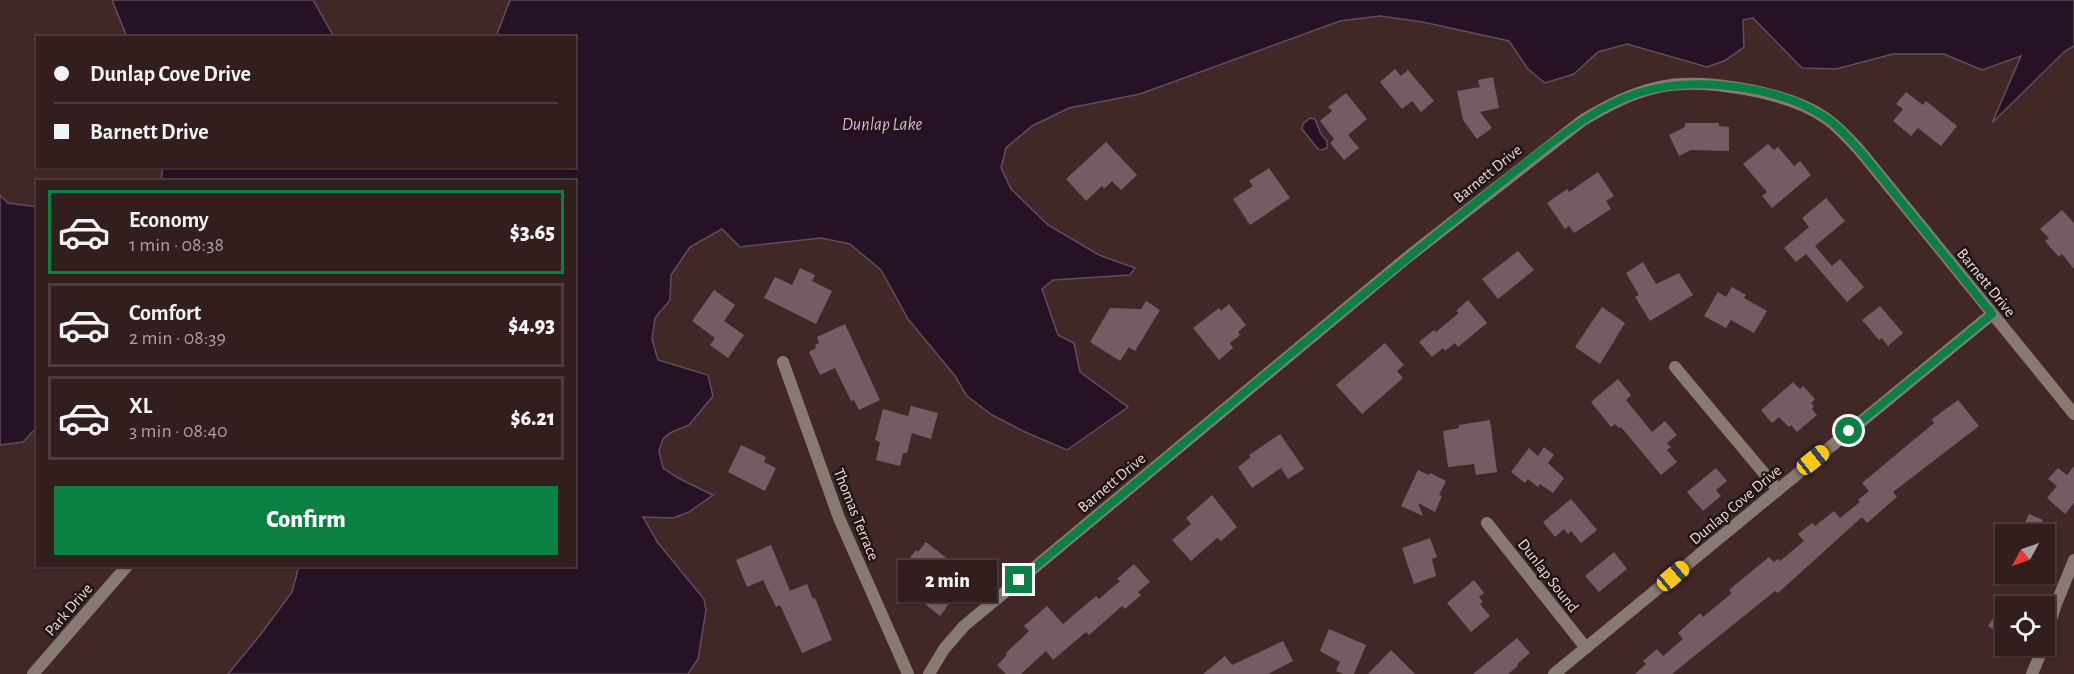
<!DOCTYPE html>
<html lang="en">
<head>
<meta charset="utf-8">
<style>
	body { margin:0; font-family:"Alegreya Sans",sans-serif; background:#392726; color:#f1f3f6; height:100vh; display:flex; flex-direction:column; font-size:22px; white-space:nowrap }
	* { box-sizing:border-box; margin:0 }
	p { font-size:20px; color:#a8a2a4 }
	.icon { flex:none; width:33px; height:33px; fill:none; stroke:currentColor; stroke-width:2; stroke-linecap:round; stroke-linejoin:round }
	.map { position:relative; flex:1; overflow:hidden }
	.sheet { position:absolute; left:36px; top:180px; width:540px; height:387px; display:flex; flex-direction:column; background:#311e1d; border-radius:0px; box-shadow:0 2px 4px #0004,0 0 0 2px #4c3c3b }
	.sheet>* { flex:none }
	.top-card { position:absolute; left:36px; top:36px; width:540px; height:132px; border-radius:0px; box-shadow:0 2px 4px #0004,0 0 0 2px #4c3c3b; display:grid; align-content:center; height:132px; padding:0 18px; background:#311e1d }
	.needle { width:39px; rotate:230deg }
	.tools { position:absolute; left:1995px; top:524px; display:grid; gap:12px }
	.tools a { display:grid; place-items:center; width:60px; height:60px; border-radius:0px; background:#311e1d; box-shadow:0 2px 4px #0004,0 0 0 2px #4c3c3b; font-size:30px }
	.end { position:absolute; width:27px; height:27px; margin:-14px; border:8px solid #0b8043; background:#fff; box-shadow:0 0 0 3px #fff }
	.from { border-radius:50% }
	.bubble { position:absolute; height:42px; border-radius:0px; background:#311e1d; box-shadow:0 2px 4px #0004,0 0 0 2px #4c3c3b; font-size:20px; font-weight:800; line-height:42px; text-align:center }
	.car { position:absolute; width:18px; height:36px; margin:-18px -9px; border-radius:8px; box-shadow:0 0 4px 2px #0007; background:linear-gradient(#f5c518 24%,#345 0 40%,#f5c518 0 76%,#345 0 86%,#f5c518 0) }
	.top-card b { display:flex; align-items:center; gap:21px; height:57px; font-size:22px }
	.top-card b+b { border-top:2px solid #4c3c3b }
	.top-card i { width:15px; height:15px; background:#f1f3f6 }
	ul { padding:10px 0 0; list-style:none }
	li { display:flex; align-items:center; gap:18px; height:84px; margin:0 12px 9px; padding:0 6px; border:3px solid #4c3c3b; border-radius:0px }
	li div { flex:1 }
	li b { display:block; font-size:22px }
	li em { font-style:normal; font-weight:800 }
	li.active { border-color:#0b8043 }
	li>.icon { width:54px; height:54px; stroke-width:1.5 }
	.button { display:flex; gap:12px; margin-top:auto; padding:12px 18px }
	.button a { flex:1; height:69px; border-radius:0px; background:#0b8043; color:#fff; font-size:24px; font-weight:800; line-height:69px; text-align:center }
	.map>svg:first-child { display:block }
	.water { fill:#251225; stroke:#604e5b; stroke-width:1.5 }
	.building { fill:#765b65 }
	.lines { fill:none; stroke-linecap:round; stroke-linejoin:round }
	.minor { stroke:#867a73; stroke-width:12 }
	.route { stroke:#0b8043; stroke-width:8 }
	.labels { text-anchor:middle; stroke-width:5; stroke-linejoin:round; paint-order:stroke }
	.street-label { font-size:16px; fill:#ebdad9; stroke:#201414 }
	.water-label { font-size:18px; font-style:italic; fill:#dbafda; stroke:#201414 }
</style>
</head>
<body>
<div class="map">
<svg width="2074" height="674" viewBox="0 0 2074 674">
	<rect width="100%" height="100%" fill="#412827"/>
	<g class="water">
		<path d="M112 0H313L334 37H127Z"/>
		<path d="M510 0H2074V46L2064 52 1992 123 2021 56 1982 70 1944 54H1893L1836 69 1802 68 1753 18 1743 20 1744 47 1724 61 1707 67 1627 44 1598 52 1574 74 1545 83 1528 69 1509 41 1423 22 1380 16 1340 21 1140 94 1069 108 1032 126 1006 148 1001 168 1011 189 1048 225 1099 255 1135 268 1130 275 1053 280 1042 289 1058 335 1074 343 1080 372 1128 407 1067 450 1025 432 992 415 967 396 955 376 908 319 881 270 850 244 821 238 740 247 722 229 690 247 671 275 670 300 655 318 652 339 658 360 708 375 713 396 689 425 670 433 663 439 659 451 663 468 678 478 713 495 689 512 673 518 643 517 658 543 704 599 706 610 698 659 688 674H228L261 634 292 592 299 566H574V182L161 181 163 166H574V38L496 37Z"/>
		<path d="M1310 118 1315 119 1321 134 1327 141V148L1322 150 1318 149 1302 129 1303 124Z"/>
		<path d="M0 195 8 203 38 207 37 427 23 442 0 445Z"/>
	</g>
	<g class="building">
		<path d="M1395 69 1401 76 1408 70 1434 101 1421 112 1412 101 1402 109 1380 82Z"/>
		<path d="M1493 77 1499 108 1480 112 1492 128 1477 139 1463 120 1457 91 1480 87 1478 80Z"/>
		<path d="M1906 92 1923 105 1926 101 1957 126 1941 146 1918 128 1911 136 1893 121 1903 109 1896 104Z"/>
		<path d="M1346 93 1367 119 1348 135 1359 148 1344 160 1330 143 1334 139 1320 121 1332 111 1328 107Z"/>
		<path d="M1685 123H1719V126L1729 127V151L1691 150 1679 156 1669 135 1685 127Z"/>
		<path d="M1106 142 1137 175 1121 190 1112 181 1104 189 1102 186 1086 201 1066 179Z"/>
		<path d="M1768 144 1774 150 1778 147 1794 166 1800 161 1811 175 1772 208 1762 196 1767 192 1743 164Z"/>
		<path d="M1269 168 1290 198 1250 225 1233 199 1253 186 1249 181Z"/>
		<path d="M1598 172 1614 196 1606 201 1611 209 1574 233 1569 226 1565 229 1547 203 1567 189 1569 192Z"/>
		<path d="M1826 198 1845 221 1815 246 1832 266 1840 259 1864 287 1847 302 1806 254 1796 262 1784 248 1809 227 1802 218Z"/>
		<path d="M2062 210 2074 223V269L2062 254 2059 257 2045 241 2049 238 2040 229Z"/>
		<path d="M1518 251 1534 270 1498 299 1482 279Z"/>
		<path d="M1643 262 1656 284 1679 273 1693 295 1650 321 1635 297 1639 295 1626 273Z"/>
		<path d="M800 268 815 275 812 281 832 291 816 324 764 298 775 277 792 285Z"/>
		<path d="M1732 287 1746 295 1744 298 1767 311 1754 333 1731 320 1726 328 1704 316 1718 292 1726 297Z"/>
		<path d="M714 290 735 305 724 321 744 335 728 358 710 345 715 338 692 321Z"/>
		<path d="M1468 300 1487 323 1458 347 1455 343 1445 351 1443 348 1432 357 1419 342 1434 330 1436 332 1459 313 1456 311Z"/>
		<path d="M1146 301 1160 310 1135 351 1129 347 1120 361 1090 342 1110 308 1141 309Z"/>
		<path d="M1229 304 1246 325 1238 332 1240 335 1230 343 1233 348 1219 360 1193 328 1219 308 1221 311Z"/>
		<path d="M1880 306 1903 333 1888 346 1882 338 1879 340 1862 320Z"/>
		<path d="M1602 307 1625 323 1600 364 1575 347Z"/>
		<path d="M845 324 880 400 859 410 854 400 851 401 835 368 820 375 809 352 816 348 815 345 819 343 817 337Z"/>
		<path d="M1385 343 1404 365 1397 371 1403 378 1362 414 1336 385Z"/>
		<path d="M1618 379 1631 395 1626 400 1652 432 1665 421 1677 435 1667 443 1671 447 1667 450 1677 462 1661 475 1621 427 1619 428 1615 424 1611 427 1591 402Z"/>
		<path d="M1793 382 1800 389 1803 386 1815 399 1811 403 1814 406 1812 409 1817 415 1797 432 1791 425 1789 427 1779 417 1772 423 1761 410Z"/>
		<path d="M1958 400 1979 426 1893 492 1897 497 1867 523 1862 517 1778 593 1775 591 1672 674H1635L1646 664 1643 661 1657 649 1663 656 1683 639 1678 633 1700 613 1703 617 1732 593 1729 590 1769 557 1774 562 1778 559 1780 561 1804 541 1798 534 1812 523 1815 526 1834 511 1840 518 1860 502 1858 500 1869 491 1862 483 1934 423 1932 419Z"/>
		<path d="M911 406 938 413 931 439 912 433 907 453H903L900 466 876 460 880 442 875 440 883 409 908 416Z"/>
		<path d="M1490 420 1497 472 1476 475 1474 464 1448 467 1443 431 1459 428V425Z"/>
		<path d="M1280 434 1304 469 1288 479 1281 468 1252 488 1238 467 1251 457 1249 455Z"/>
		<path d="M741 445 766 457 764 462 776 468 765 491 728 472Z"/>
		<path d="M1544 447 1554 455 1548 463 1564 478 1553 493 1540 484 1538 487 1528 479 1525 483 1511 472 1529 448 1538 456Z"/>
		<path d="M2074 466V503L2065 514 2047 498 2057 486 2048 479 2058 468 2067 475Z"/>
		<path d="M1716 468 1727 481 1716 490 1721 496 1703 511 1687 492Z"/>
		<path d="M1418 470 1429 475 1430 473 1446 481 1439 495 1442 496 1435 512 1418 503 1423 516 1401 506Z"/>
		<path d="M1212 495 1237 527 1221 541 1217 538 1191 561 1172 540 1191 524 1186 518Z"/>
		<path d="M1571 499 1597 530 1581 543 1571 531 1568 534 1564 529 1555 537 1543 522Z"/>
		<path d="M2029 514 2043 520 2037 534H2020Z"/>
		<path d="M1430 538 1437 557 1432 559 1436 576 1414 584 1402 548Z"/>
		<path d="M926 542 949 560 939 575 959 590 940 616 921 601 925 596 907 582 915 572 905 564 916 550 918 552Z"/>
		<path d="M771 545 790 591 807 584 813 599 815 598 832 640 802 653 780 605 776 607 763 580 747 587 736 560Z"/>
		<path d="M1614 552 1627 569 1599 592 1585 576Z"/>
		<path d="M1134 564 1150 582 1138 592 1141 595 1125 609 1122 606 1089 635 1086 632 1053 660 1046 651 1021 674H1006L997 665 1007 655 1005 654 1029 631 1024 626 1047 606 1063 624 1096 596 1099 599 1120 581 1117 579Z"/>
		<path d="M1474 580 1484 593 1479 597 1483 602 1480 604 1490 616 1471 632 1447 603Z"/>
		<path d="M2006 598V638L1988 626Z"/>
		<path d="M1329 629 1366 645 1354 674H1344L1336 671 1340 662 1320 651Z"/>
		<path d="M1517 638 1530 653 1517 664 1518 666 1508 674H1473Z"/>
		<path d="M1283 641 1293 661 1268 674H1203L1225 656 1232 665Z"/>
		<path d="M1391 650 1415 674H1368Z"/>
	</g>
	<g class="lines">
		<g class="minor">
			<path d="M783 362 839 518 908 674"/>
			<path d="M1675 367 1778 490"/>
			<path d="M1487 523 1586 648"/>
			<path d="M2044 642 2056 604 2074 560"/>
			<path d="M33 674 127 566"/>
			<path d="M929 674 944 649 964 626 1409 256 1583 120C1607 106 1631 93 1659 87 1702 77 1787 92 1824 117 1838 126 1849 139 1861 152L2074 414"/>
			<path d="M1554 674 1992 314"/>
			<path d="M2032 674 2044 645"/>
		</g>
	</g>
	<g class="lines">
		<path class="route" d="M1019 580C1162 462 1303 342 1447 226 1478 201 1509 176 1540 152 1571 128 1601 105 1638 93 1692 76 1775 85 1823 116 1838 125 1849 139 1861 152L1992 314 1849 431"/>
	</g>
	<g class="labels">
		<g class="street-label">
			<text transform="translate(1487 173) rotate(-39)" y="6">Barnett Drive</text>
			<text transform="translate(1987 282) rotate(51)" y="6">Barnett Drive</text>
			<text transform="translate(1111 482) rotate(-40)" y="6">Barnett Drive</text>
			<text transform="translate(1735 504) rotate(-40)" y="6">Dunlap Cove Drive</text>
			<text transform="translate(857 514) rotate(68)" y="6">Thomas Terrace</text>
			<text transform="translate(1549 575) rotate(52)" y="6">Dunlap Sound</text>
			<text transform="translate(68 609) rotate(-49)" y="6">Park Drive</text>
		</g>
		<g class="water-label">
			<text x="882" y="130">Dunlap Lake</text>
		</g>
	</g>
</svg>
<div class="tools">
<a><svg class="needle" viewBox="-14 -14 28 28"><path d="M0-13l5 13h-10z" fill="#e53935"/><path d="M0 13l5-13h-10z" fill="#a8a2a4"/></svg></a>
<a><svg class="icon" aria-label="locate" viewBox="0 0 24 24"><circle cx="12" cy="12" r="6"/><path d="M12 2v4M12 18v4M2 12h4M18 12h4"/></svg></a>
</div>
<i class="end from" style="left:1849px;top:431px"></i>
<i class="end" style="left:1019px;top:580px"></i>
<div class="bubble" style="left:898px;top:560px;width:99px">2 min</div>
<i class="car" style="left:1813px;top:460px;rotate:51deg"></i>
<i class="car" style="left:1673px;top:576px;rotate:50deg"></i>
<div class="top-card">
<b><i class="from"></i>Dunlap Cove Drive</b>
<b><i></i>Barnett Drive</b>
</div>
<section class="sheet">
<ul>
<li class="active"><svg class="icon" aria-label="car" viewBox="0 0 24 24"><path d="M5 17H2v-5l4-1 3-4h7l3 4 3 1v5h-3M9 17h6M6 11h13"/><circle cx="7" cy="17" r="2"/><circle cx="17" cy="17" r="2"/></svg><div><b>Economy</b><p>1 min · 08:38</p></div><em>$3.65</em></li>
<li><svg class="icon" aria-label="car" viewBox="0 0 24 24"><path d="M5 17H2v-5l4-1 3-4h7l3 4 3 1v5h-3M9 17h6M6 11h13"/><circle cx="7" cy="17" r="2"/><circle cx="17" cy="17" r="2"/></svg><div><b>Comfort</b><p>2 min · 08:39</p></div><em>$4.93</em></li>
<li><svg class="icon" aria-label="car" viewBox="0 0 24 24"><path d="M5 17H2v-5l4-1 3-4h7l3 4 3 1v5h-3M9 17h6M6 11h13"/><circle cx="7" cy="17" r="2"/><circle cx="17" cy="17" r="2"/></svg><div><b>XL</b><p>3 min · 08:40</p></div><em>$6.21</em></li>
</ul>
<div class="button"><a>Confirm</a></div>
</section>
</div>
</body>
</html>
